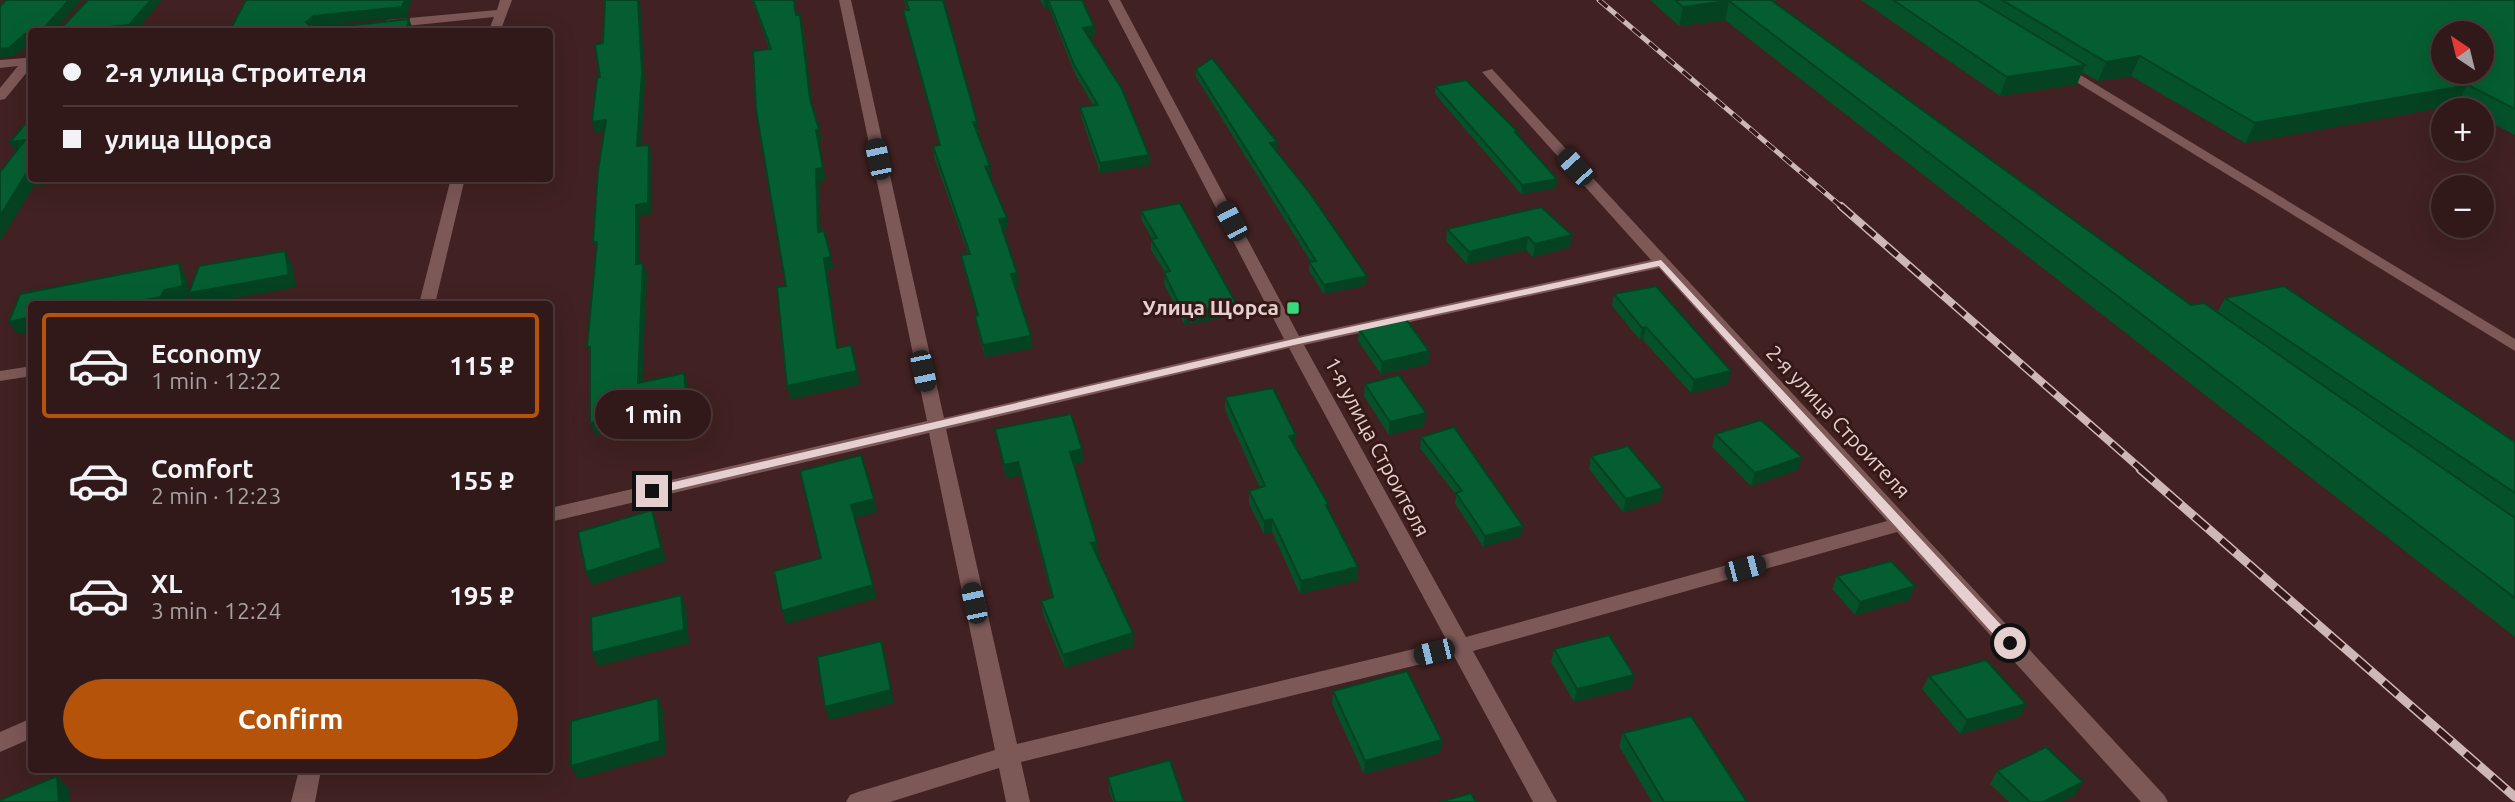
<!DOCTYPE html>
<html lang="en">
<head>
<meta charset="utf-8">
<style>
	body { margin:0; font-family:Ubuntu,sans-serif; background:#3d2626; color:#f1f3f6; height:100vh; display:flex; flex-direction:column; font-size:26px; white-space:nowrap }
	* { box-sizing:border-box; margin:0 }
	p { font-size:23px; color:#a8a0a2 }
	.icon { flex:none; width:38px; height:38px; fill:none; stroke:currentColor; stroke-width:2; stroke-linecap:round; stroke-linejoin:round }
	.map { position:relative; flex:1; overflow:hidden }
	.sheet { position:absolute; left:28px; top:301px; width:525px; height:472px; display:flex; flex-direction:column; background:#311919; border-radius:7px; box-shadow:0 7px 28px #0002,0 0 0 2px #4c3838 }
	.sheet>* { flex:none }
	.banner { position:absolute; left:28px; top:28px; width:525px; height:154px; border-radius:7px; box-shadow:0 7px 28px #0002,0 0 0 2px #4c3838; display:grid; align-content:center; height:154px; padding:0 35px; background:#311919 }
	.needle { width:46px; rotate:325deg }
	.fabs { position:absolute; left:2431px; top:21px; display:grid; gap:14px }
	.fabs a { display:grid; place-items:center; width:63px; height:63px; border-radius:50%; background:#311919; box-shadow:0 7px 28px #0002,0 0 0 2px #4c3838; font-size:35px }
	.end { position:absolute; width:32px; height:32px; margin:-16px; border:9px solid #e6d0cf; background:#111; box-shadow:0 0 0 4px #111 }
	.from { border-radius:50% }
	.bubble { position:absolute; height:49px; border-radius:24px; background:#311919; box-shadow:0 7px 28px #0002,0 0 0 2px #4c3838; font-size:23px; font-weight:600; line-height:49px; text-align:center }
	.car { position:absolute; width:21px; height:42px; margin:-21px -10px; border-radius:9px; box-shadow:0 0 5px 2px #0007; background:linear-gradient(#222 24%,#8ab4d8 0 40%,#222 0 76%,#8ab4d8 0 86%,#222 0) }
	.banner b { display:flex; align-items:center; gap:24px; height:66px; font-size:26px }
	.banner b+b { border-top:2px solid #4c3838 }
	.banner i { width:18px; height:18px; background:#f1f3f6 }
	ul { padding:12px 0 0; list-style:none }
	li { display:flex; align-items:center; gap:21px; height:105px; margin:0 14px 10px; padding:0 21px; border:4px solid transparent; border-radius:7px }
	li div { flex:1 }
	li b { display:block; font-size:26px }
	li em { font-style:normal; font-weight:600 }
	li.on { border-color:#b45309 }
	li>.icon { width:63px; height:63px; stroke-width:1.5 }
	.primary-button { display:flex; gap:14px; margin-top:auto; padding:14px 35px }
	.primary-button a { flex:1; height:80px; border-radius:42px; background:#b45309; color:#fff; font-size:28px; font-weight:600; line-height:80px; text-align:center }
	.map>svg:first-child { display:block }
	.lines { fill:none; stroke-linecap:round; stroke-linejoin:round }
	.minor { fill:#7c5857; fill-rule:evenodd }
	.rail-far2-casing { stroke:#ceb7b6; stroke-width:5 }
	.rail-far1-casing { stroke:#ceb7b6; stroke-width:8 }
	.rail-casing { stroke:#ceb7b6; stroke-width:9 }
	.rail-far2 { stroke:#361817; stroke-width:3.5; stroke-dasharray:11; stroke-linecap:butt }
	.rail-far1 { stroke:#361817; stroke-width:5; stroke-dasharray:15; stroke-linecap:butt }
	.rail { stroke:#361817; stroke-width:6; stroke-dasharray:18; stroke-linecap:butt }
	.wall { fill:#04512a }
	.shaded-wall { fill:#044222 }
	.building { fill:#055e31; stroke:#044222; stroke-width:2; fill-rule:evenodd }
	.route { fill:#e6d0cf }
	.poi-dot { fill:#39d87f; stroke:#361817; stroke-width:2.5 }
	.labels { text-anchor:middle; stroke-width:6; stroke-linejoin:round; paint-order:stroke }
	.poi-label { font-size:21px; font-weight:bold; fill:#e6d0cf; stroke:#361817; text-anchor:end }
	.street-label { font-size:21px; fill:#e6d0cf; stroke:#361817 }
</style>
</head>
<body>
<div class="map">
<svg width="2515" height="802" viewBox="0 0 2515 802">
	<rect width="100%" height="100%" fill="#412121"/>
	<g class="lines">
		<g class="minor">
			<path d="M500 0H512L500 32H488L494 17 387 28 381 24 387 20 497 10Z"/>
			<path d="M839 0H851L944 418 1284 339 1108 0H1120L1299 336 1651 260 1482 72 1492 69 2164 795 2168 802H2141L1897 532 1473 651 1557 802H1533L1454 656 1021 762 1030 802H1006L999 768 890 802H846L850 795 858 792 995 750 929 433 550 522V508L927 421ZM1659 268 1887 521 1466 637 1304 345ZM1289 348 1447 641 1017 744 946 429Z"/>
			<path d="M32 53V66L5 99 0 100V88L18 66 0 68V60L25 58Z"/>
			<path d="M2059 62 2515 339V351L2055 69 2053 66Z"/>
			<path d="M451 178H465L435 304H419Z"/>
			<path d="M32 366V376L0 381V371Z"/>
			<path d="M32 718V738L0 752V732Z"/>
			<path d="M299 770H321L315 802H291Z"/>
		</g>
		<defs>
			<path id="rail-far2" d="M1599 0 1843 208"/>
			<path id="rail-far1" d="M1841 206 2142 470"/>
			<path id="rail" d="M2140 469 2515 797"/>
		</defs>
		<use href="#rail-far2" class="rail-far2-casing"/>
		<use href="#rail-far1" class="rail-far1-casing"/>
		<use href="#rail" class="rail-casing"/>
		<use href="#rail-far2" class="rail-far2"/>
		<use href="#rail-far1" class="rail-far1"/>
		<use href="#rail" class="rail"/>
	</g>
	<g class="wall">
		<path d="M752 0H794L797 15H800L803 26 812 105 822 140 818 141 826 180 819 181 820 232 834 269 827 270 838 347 860 384 791 399 787 386 786 286 769 49Z"/>
		<path d="M904 0H943L979 133H977L990 166 991 177H989L1008 229 1003 230 1019 285H1015L1033 348 985 357 977 328 975 316 977 315 963 267 961 255 968 254 934 157 933 146 939 145 905 20 903 10H907Z"/>
		<path d="M1040 0H1082L1094 26 1095 36H1088L1149 155 1150 165 1100 173 1081 116 1080 107 1093 105 1075 74 1049 8 1045 9Z"/>
		<path d="M1650 0H1775L1774 2 2191 305 2217 312 2225 298 2515 442V637L1725 20 1679 26Z"/>
		<path d="M1861 0H2515V135L2482 118V110H2466L2456 105 2245 143 2131 76 2098 81 2082 72 2077 84 2000 96Z"/>
		<path d="M1196 69 1277 151 1366 285 1324 294 1309 271V262H1311L1196 77Z"/>
		<path d="M1435 86 1517 135 1556 188 1521 194 1435 94Z"/>
		<path d="M1541 207 1570 247 1533 257 1526 250 1467 264 1446 241 1447 229Z"/>
		<path d="M1141 211 1236 315 1185 325 1164 284 1165 272 1151 250V239H1152L1142 221Z"/>
		<path d="M1614 294 1728 384 1691 393 1643 340H1640L1612 306Z"/>
		<path d="M1359 329 1429 351 1428 364 1381 374 1358 341Z"/>
		<path d="M1365 384 1424 426 1389 435 1364 396Z"/>
		<path d="M1225 397 1296 448 1358 567V580L1300 594 1272 532 1264 534 1249 504V491L1260 488 1225 410Z"/>
		<path d="M995 429 1082 449 1083 462 1073 464 1097 542 1099 555H1097L1134 646 1065 668 1043 614 1041 601 1052 598 1020 475 1006 478Z"/>
		<path d="M1715 434 1802 457 1797 470 1751 486 1712 447Z"/>
		<path d="M1421 437 1521 536 1483 547 1455 503 1456 495 1420 448Z"/>
		<path d="M1591 456 1663 488 1660 501 1623 512 1589 469Z"/>
		<path d="M1837 576 1915 586 1909 600 1855 615 1832 589Z"/>
		<path d="M1554 649 1634 675 1631 688 1574 702 1551 662Z"/>
		<path d="M1929 676 2026 704 2019 717 1960 734 1922 689Z"/>
		<path d="M1333 691 1442 740 1440 753 1364 774 1332 704Z"/>
		<path d="M1623 733 1747 802H1652L1619 746Z"/>
		<path d="M1997 771 2075 795 2061 802H2009L1990 784Z"/>
		<path d="M1108 777 1184 802H1113L1109 790Z"/>
	</g>
	<g class="shaded-wall">
		<path d="M69 0H81L53 32 46 26Z"/>
		<path d="M151 0H162L135 32H58Z"/>
		<path d="M405 0H412L406 17 319 25 311 32 306 22 314 16Z"/>
		<path d="M638 0H640L645 82 640 157 637 146Z"/>
		<path d="M1044 0H1048L1049 8 1045 9Z"/>
		<path d="M1729 1 1725 20 1679 26 1683 7Z"/>
		<path d="M800 15 803 26 813 110 810 99Z"/>
		<path d="M409 19 413 29 412 32H405Z"/>
		<path d="M1094 26 1095 36 1084 37 1083 28Z"/>
		<path d="M25 34H32V42L14 56 0 58V49Z"/>
		<path d="M2140 56 2131 76 2098 81 2106 62Z"/>
		<path d="M2085 65 2077 84 2000 96 2007 77Z"/>
		<path d="M2468 85 2456 105 2245 143 2255 123Z"/>
		<path d="M606 120 610 131 595 133 592 122Z"/>
		<path d="M973 122H977L979 133H974Z"/>
		<path d="M819 129 822 140 818 141 826 180 819 181 821 244 818 232 816 130Z"/>
		<path d="M25 140 17 153 10 142Z"/>
		<path d="M1277 142V151L1270 143Z"/>
		<path d="M649 145 652 155 651 214 639 216 640 275 636 264V205Z"/>
		<path d="M1149 155 1150 165 1100 173V163Z"/>
		<path d="M985 166H990L991 177 987 178Z"/>
		<path d="M32 173V178H52L48 184 34 186 0 241V216L26 174Z"/>
		<path d="M1557 179 1556 188 1521 194 1522 185Z"/>
		<path d="M1007 218 1008 229 1001 230 999 219Z"/>
		<path d="M1572 235 1570 247 1533 257 1535 244Z"/>
		<path d="M1528 237 1526 250 1467 264 1469 252Z"/>
		<path d="M285 251 292 264 296 287 203 304H195L190 295V298L172 302 171 304H123L179 263 186 276 189 293Z"/>
		<path d="M831 257 834 269 827 270 840 360 837 348 824 258Z"/>
		<path d="M643 263 647 274 642 394 638 383Z"/>
		<path d="M1017 273 1019 285 1013 286 1011 274Z"/>
		<path d="M1367 276 1366 285 1324 294V285Z"/>
		<path d="M114 300 116 304H94Z"/>
		<path d="M1236 303V315L1185 325 1184 314Z"/>
		<path d="M32 317V332L18 334 9 322Z"/>
		<path d="M1646 327 1643 340H1640L1642 328Z"/>
		<path d="M1031 336 1033 348 985 357 983 345Z"/>
		<path d="M1429 351 1428 364 1381 374 1382 362Z"/>
		<path d="M857 371 860 384 791 399 787 386Z"/>
		<path d="M1731 371 1728 384 1691 393 1694 380Z"/>
		<path d="M684 373 688 384 691 414 595 435 590 423Z"/>
		<path d="M1426 413 1424 426 1389 435 1390 422Z"/>
		<path d="M1296 435V448L1289 436Z"/>
		<path d="M1082 449 1083 462 1071 464 1070 452Z"/>
		<path d="M1802 457 1797 470 1751 486 1755 473Z"/>
		<path d="M1018 462 1020 475 1006 478 1004 465Z"/>
		<path d="M1663 488 1660 501 1623 512 1626 499Z"/>
		<path d="M874 499 877 512 854 518 851 505Z"/>
		<path d="M652 510 657 523 666 561 592 585 586 572Z"/>
		<path d="M1272 519V532L1264 534V521Z"/>
		<path d="M1523 526 1521 536 1483 547 1485 536Z"/>
		<path d="M1097 542 1099 555 1093 556 1091 543Z"/>
		<path d="M1358 567V580L1300 594 1301 581Z"/>
		<path d="M873 585 877 598 786 624 782 611Z"/>
		<path d="M1915 586 1909 600 1855 615 1860 602Z"/>
		<path d="M681 595 686 608 689 643 598 666 592 653Z"/>
		<path d="M1133 633 1134 646 1065 668 1063 655Z"/>
		<path d="M881 641 894 703 829 720 825 707Z"/>
		<path d="M1634 675 1631 688 1574 702 1577 689Z"/>
		<path d="M658 698 663 711 666 754 578 779 571 766Z"/>
		<path d="M2026 704 2019 717 1960 734 1967 720Z"/>
		<path d="M1442 740 1440 753 1364 774 1365 761Z"/>
		<path d="M57 776 69 789 70 802H59Z"/>
		<path d="M2083 782 2075 795 2061 802H2043Z"/>
	</g>
	<g class="building">
		<path d="M6 0H69L46 26H63L88 0H151L129 25 58 32H32V34H25L9 48 0 49V6Z"/>
		<path d="M246 0H405L402 7 314 16 306 22 309 25H354L409 19 405 32H229Z"/>
		<path d="M605 0H638L642 72 637 146 649 145 648 203 636 205V264L643 263 638 383 684 373 687 403 590 423V347H587L597 242H593L598 171 606 120 592 122 597 78 600 77 595 45 603 43Z"/>
		<path d="M753 0H794L796 15H800L810 99 819 129 816 130 823 168 816 169 818 232 824 231 831 257 824 258 837 348 851 345 857 371 787 386 777 287 786 286 756 110 753 51 771 49Z"/>
		<path d="M906 0H943L977 122H973L990 166H985L1007 218 999 219 1017 273 1011 274 1031 336 983 345 975 316 978 315 961 255 970 254 933 146 940 145 903 10H909Z"/>
		<path d="M1048 0H1082L1094 26 1083 28 1122 89 1149 155 1100 163 1080 107 1098 105 1074 65Z"/>
		<path d="M1675 0H1771L2191 305 2204 303 2515 518V598L1729 1 1683 7Z"/>
		<path d="M1893 0H1977L2085 65 2007 77Z"/>
		<path d="M2002 0H2515V109L2468 85 2255 123 2140 56 2106 62ZM2443 33H2482V72H2443Z"/>
		<path d="M1212 58 1277 142 1270 143 1309 192 1367 276 1324 285 1309 262 1316 261 1196 69Z"/>
		<path d="M1466 80 1518 132H1515L1557 179 1522 185 1435 86Z"/>
		<path d="M32 116V173L26 174 0 216V172L25 140 10 142Z"/>
		<path d="M1180 203 1236 303 1184 314 1164 273 1170 271 1151 239 1157 238 1141 211Z"/>
		<path d="M1541 207 1572 235 1535 244 1528 237 1469 252 1447 229Z"/>
		<path d="M285 251 289 275 189 293 199 266Z"/>
		<path d="M179 263 183 286 164 290 161 297 123 304H112L114 300 94 304H32V317L9 322 20 294Z"/>
		<path d="M1656 286 1731 371 1694 380 1646 327 1642 328 1614 294Z"/>
		<path d="M2284 286 2515 442V493L2225 298Z"/>
		<path d="M1405 318 1429 351 1382 362 1359 329Z"/>
		<path d="M1399 375 1426 413 1390 422 1365 384Z"/>
		<path d="M1273 388 1296 435 1289 436 1329 505H1326L1358 567 1301 581 1272 519 1264 521 1249 491 1265 486 1225 397Z"/>
		<path d="M1071 414 1082 449 1070 452 1097 542 1091 543 1133 633 1063 655 1041 601 1053 597 1018 462 1004 465 995 429Z"/>
		<path d="M1761 420 1802 457 1755 473 1715 434Z"/>
		<path d="M1454 427 1523 526 1485 536 1456 493 1462 491 1421 437Z"/>
		<path d="M1628 446 1663 488 1626 499 1591 456Z"/>
		<path d="M861 455 874 499 851 505 873 585 782 611 774 571 821 558 800 471Z"/>
		<path d="M652 510 661 548 586 572 578 532Z"/>
		<path d="M1891 561 1915 586 1860 602 1837 576Z"/>
		<path d="M681 595 684 630 592 653 591 617Z"/>
		<path d="M1609 635 1634 675 1577 689 1554 649Z"/>
		<path d="M881 641 891 690 825 707 817 657Z"/>
		<path d="M1986 660 2026 704 1967 720 1929 676Z"/>
		<path d="M1407 671 1442 740 1365 761 1333 691Z"/>
		<path d="M658 698 660 741 571 766V721Z"/>
		<path d="M1691 716 1747 802H1664L1623 733Z"/>
		<path d="M2046 747 2083 782 2043 802H2030L1997 771Z"/>
		<path d="M1170 760 1184 802H1115L1108 777Z"/>
		<path d="M57 776 59 802H0V800Z"/>
		<path d="M1471 793 1476 802H1440Z"/>
	</g>
	<path class="route" d="M1661 260 2015 640V647H2005L1659 266 1294 345 652 495 646 491 652 487 1294 339Z"/>
	<rect class="poi-dot" x="1286" y="301" width="14" height="14" rx="3.5"/>
	<g class="labels">
		<g class="poi-label">
			<text x="1279" y="315">Улица Щорса</text>
		</g>
		<g class="street-label">
			<text transform="translate(1838 422) rotate(47)" y="7">2-я улица Строителя</text>
			<text transform="translate(1377 447) rotate(62)" y="7">1-я улица Строителя</text>
		</g>
	</g>
</svg>
<div class="fabs">
<a><svg class="needle" viewBox="-14 -14 28 28"><path d="M0-13l5 13h-10z" fill="#e53935"/><path d="M0 13l5-13h-10z" fill="#a8a0a2"/></svg></a>
<a>+</a>
<a>−</a>
</div>
<i class="end from" style="left:2010px;top:643px"></i>
<i class="end" style="left:652px;top:491px"></i>
<div class="bubble" style="left:595px;top:390px;width:116px">1 min</div>
<i class="car" style="left:878px;top:159px;rotate:348deg"></i>
<i class="car" style="left:1575px;top:167px;rotate:318deg"></i>
<i class="car" style="left:1231px;top:221px;rotate:332deg"></i>
<i class="car" style="left:923px;top:371px;rotate:168deg"></i>
<i class="car" style="left:1745px;top:568px;rotate:75deg"></i>
<i class="car" style="left:974px;top:603px;rotate:348deg"></i>
<i class="car" style="left:1434px;top:652px;rotate:256deg"></i>
<div class="banner">
<b><i class="from"></i>2-я улица Строителя</b>
<b><i></i>улица Щорса</b>
</div>
<section class="sheet">
<ul>
<li class="on"><svg class="icon" aria-label="car" viewBox="0 0 24 24"><path d="M5 17H2v-5l4-1 3-4h7l3 4 3 1v5h-3M9 17h6M6 11h13"/><circle cx="7" cy="17" r="2"/><circle cx="17" cy="17" r="2"/></svg><div><b>Economy</b><p>1 min · 12:22</p></div><em>115 ₽</em></li>
<li><svg class="icon" aria-label="car" viewBox="0 0 24 24"><path d="M5 17H2v-5l4-1 3-4h7l3 4 3 1v5h-3M9 17h6M6 11h13"/><circle cx="7" cy="17" r="2"/><circle cx="17" cy="17" r="2"/></svg><div><b>Comfort</b><p>2 min · 12:23</p></div><em>155 ₽</em></li>
<li><svg class="icon" aria-label="car" viewBox="0 0 24 24"><path d="M5 17H2v-5l4-1 3-4h7l3 4 3 1v5h-3M9 17h6M6 11h13"/><circle cx="7" cy="17" r="2"/><circle cx="17" cy="17" r="2"/></svg><div><b>XL</b><p>3 min · 12:24</p></div><em>195 ₽</em></li>
</ul>
<div class="primary-button"><a>Confirm</a></div>
</section>
</div>
</body>
</html>
